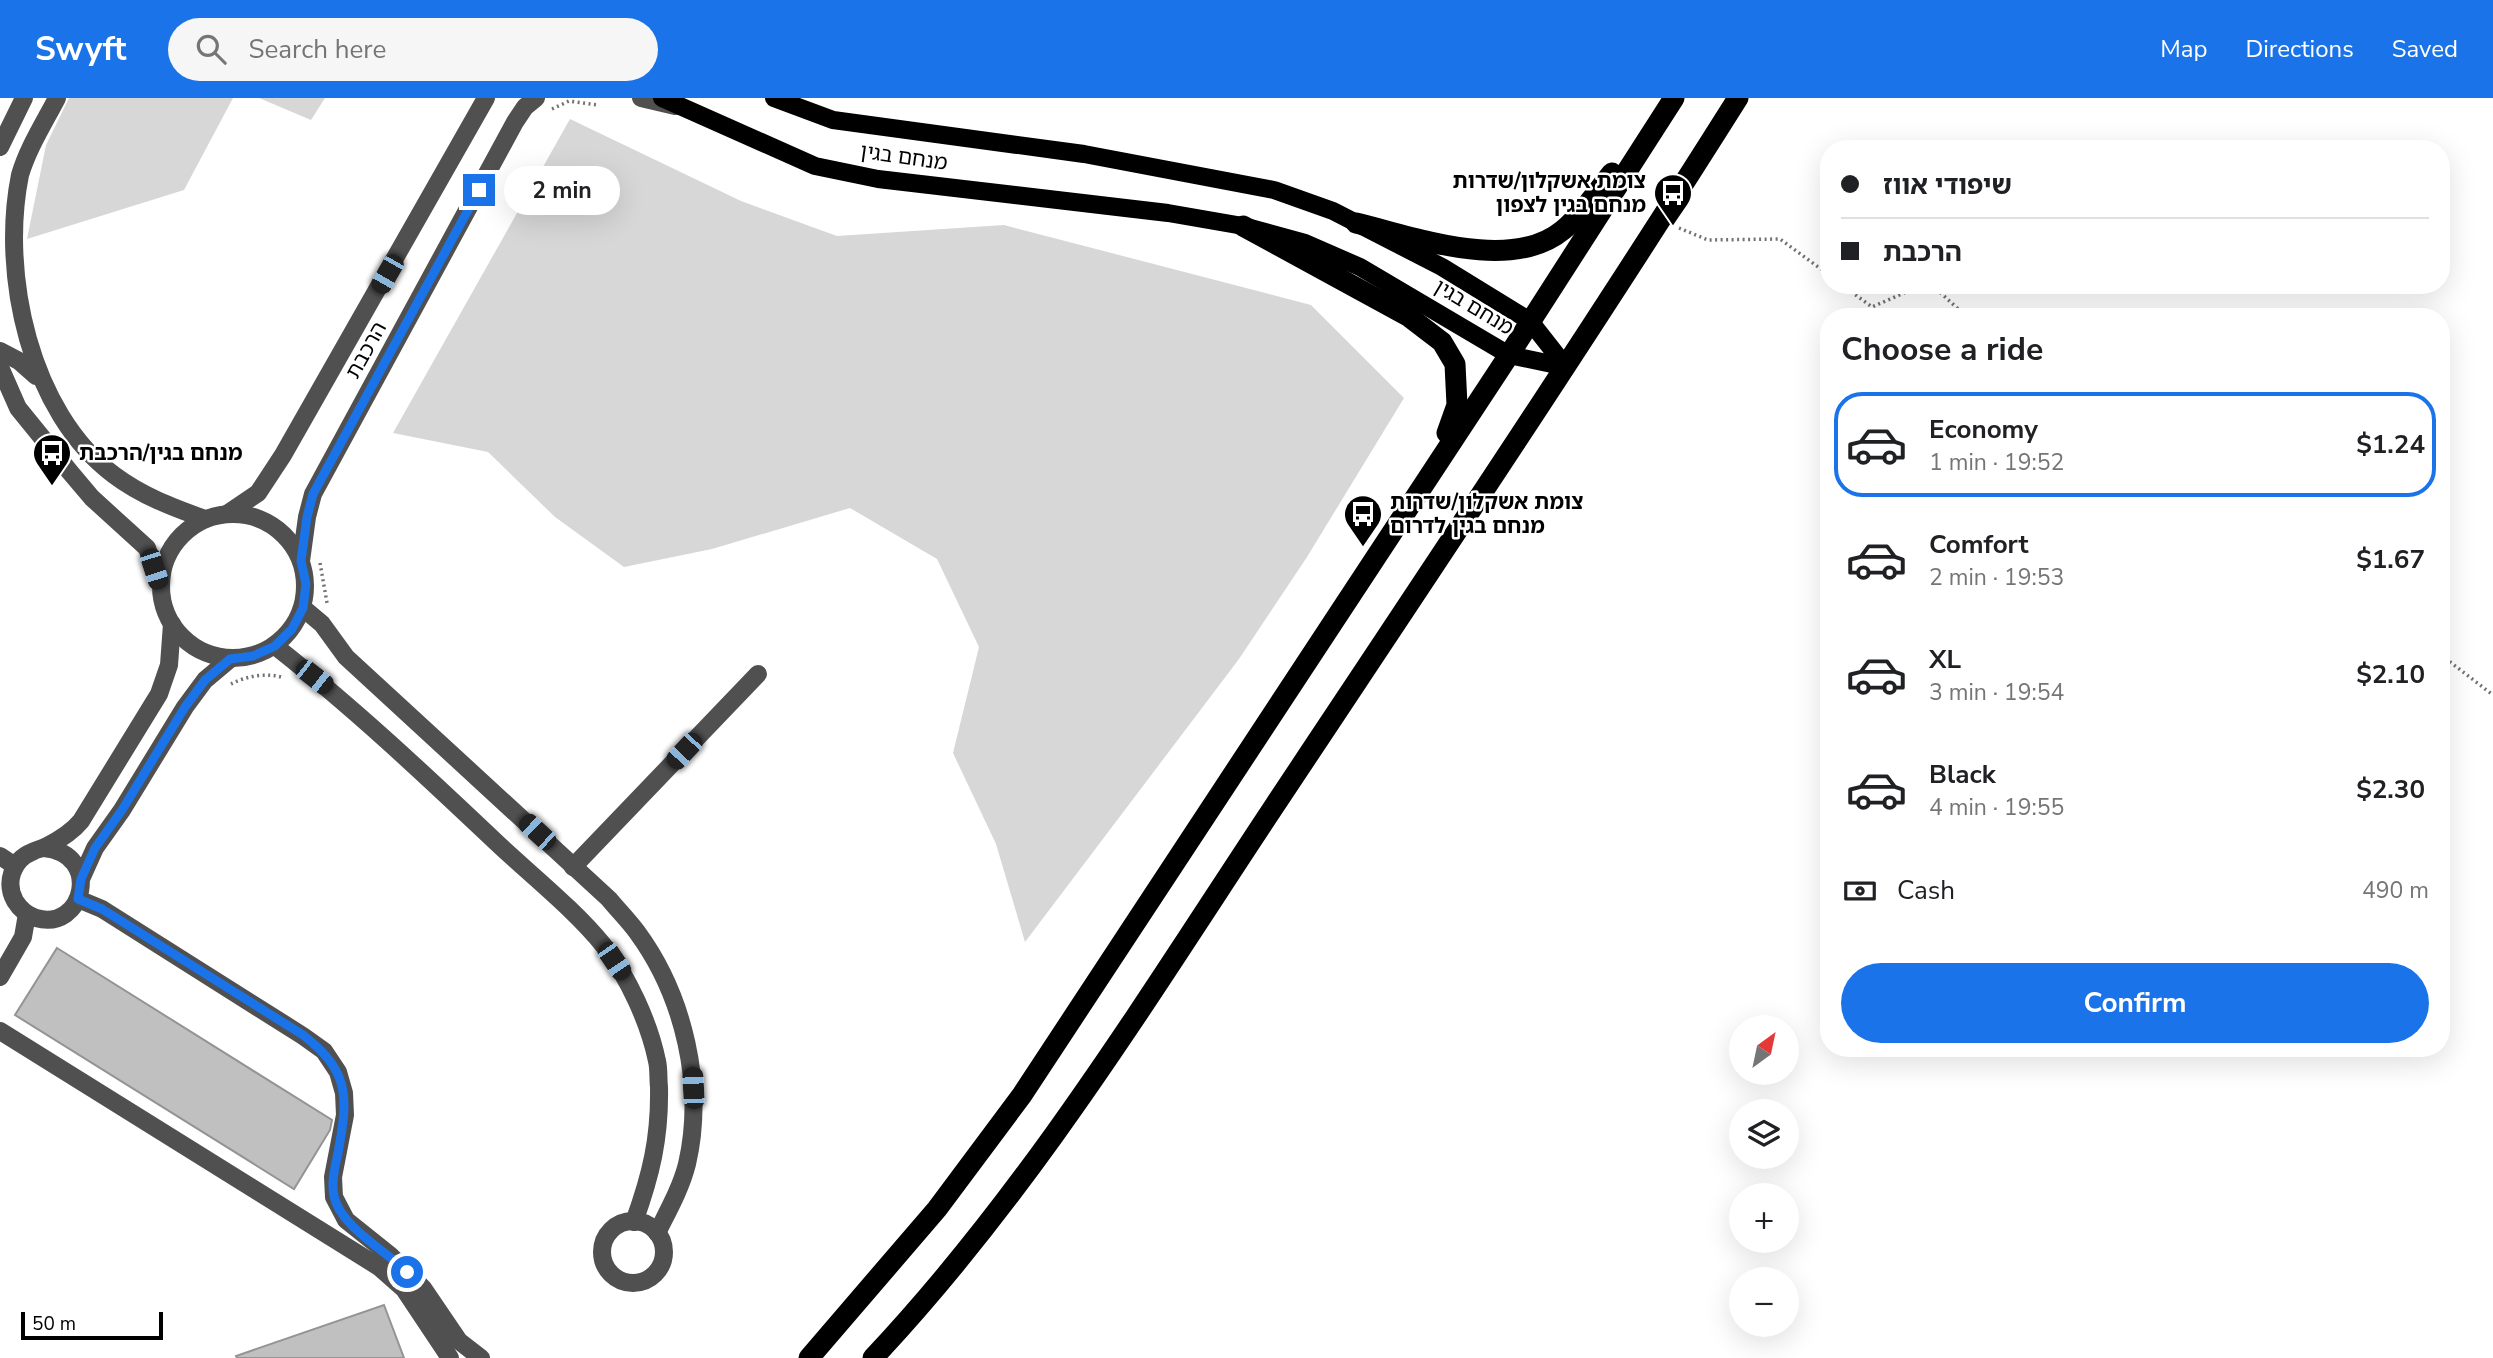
<!DOCTYPE html>
<html lang="en">
<head>
<meta charset="utf-8">
<style>
	body { margin:0; font-family:"Nunito Sans","Noto Sans Hebrew",sans-serif; background:#f6f6f6; color:#202124; height:100vh; display:flex; flex-direction:column; font-size:26px; white-space:nowrap }
	* { box-sizing:border-box; margin:0 }
	p { font-size:23px; color:#757577 }
	.icon { flex:none; width:38px; height:38px; fill:none; stroke:currentColor; stroke-width:2; stroke-linecap:round; stroke-linejoin:round }
	.map { position:relative; flex:1; overflow:hidden }
	.side { position:absolute; left:1820px; top:210px; width:630px; height:749px; display:flex; flex-direction:column; background:#fff; border-radius:28px; box-shadow:0 7px 28px #0002 }
	.side>* { flex:none }
	.top-card { position:absolute; left:1820px; top:42px; width:630px; height:154px; border-radius:28px; box-shadow:0 7px 28px #0002; display:grid; align-content:center; height:154px; padding:0 21px; background:#fff }
	.needle { width:46px; rotate:33deg }
	.controls { position:absolute; left:1729px; top:917px; display:grid; gap:14px }
	.controls a { display:grid; place-items:center; width:70px; height:70px; border-radius:50%; background:#fff; box-shadow:0 7px 28px #0002; font-size:35px }
	.scale { position:absolute; left:21px; bottom:18px; width:142px; box-sizing:border-box; padding-left:7px; border:4px solid #000; border-top:0; font-size:19px; line-height:24px; white-space:nowrap; color:#000; -webkit-text-stroke:5px #fff; paint-order:stroke }
	.end { position:absolute; width:32px; height:32px; margin:-16px; border:9px solid #1a73e8; background:#fff; box-shadow:0 0 0 4px #fff }
	.from { border-radius:50% }
	.bubble { position:absolute; height:49px; border-radius:24px; background:#fff; box-shadow:0 7px 28px #0002; font-size:23px; font-weight:700; line-height:49px; text-align:center }
	.car { position:absolute; width:21px; height:42px; margin:-21px -10px; border-radius:9px; box-shadow:0 0 5px 2px #0007; background:linear-gradient(#222 24%,#8ab4d8 0 40%,#222 0 76%,#8ab4d8 0 86%,#222 0) }
	.top-card b { display:flex; align-items:center; gap:24px; height:66px; font-size:26px }
	.top-card b+b { border-top:2px solid #e0e0e0 }
	.top-card i { width:18px; height:18px; background:#202124 }
	ul { padding:0; list-style:none }
	li { display:flex; align-items:center; gap:21px; height:105px; margin:0 14px 10px; padding:0 7px; border:4px solid transparent; border-radius:28px }
	li div { flex:1 }
	li b { display:block; font-size:26px }
	li em { font-style:normal; font-weight:700 }
	li.on { border-color:#1a73e8 }
	li>.icon { width:63px; height:63px; stroke-width:1.5 }
	h2 { padding:0 21px; font-size:32px; line-height:84px }
	.pay { display:flex; align-items:center; gap:18px; height:77px; padding:0 21px; font-size:26px }
	.pay p { margin-inline-start:auto }
	.primary-button { display:flex; gap:14px; margin-top:auto; padding:14px 21px }
	.primary-button a { flex:1; height:80px; border-radius:42px; background:#1a73e8; color:#fff; font-size:28px; font-weight:700; line-height:80px; text-align:center }
	header { display:flex; align-items:center; gap:42px; box-sizing:border-box; height:98px; padding:0 35px; background:#1a73e8; color:#fff }
	header strong { font-size:33px }
	nav { display:flex; gap:38px; margin-inline-start:auto; font-size:24px }
	.search { width:490px; height:63px; background:#f6f6f6; display:flex; align-items:center; gap:18px; box-sizing:border-box; padding:0 24px; border-radius:38px; color:#757577; font-size:26px }
	.map>svg:first-child { display:block }
	.green { fill:#d7d7d7 }
	.building { fill:#c0c0c0; stroke:#949494; stroke-width:2 }
	.lines { fill:none; stroke-linecap:round; stroke-linejoin:round }
	.path { stroke:#727272; stroke-width:3.5; stroke-dasharray:2 3.5; stroke-linecap:butt }
	.minor { stroke:#505050; stroke-width:18 }
	.major { stroke:#000; stroke-width:18 }
	.highway { stroke:#000; stroke-width:21 }
	.route { stroke:#1a73e8; stroke-width:9 }
	.labels { text-anchor:middle; stroke-width:5; stroke-linejoin:round; paint-order:stroke }
	.street-label { font-size:21px; fill:#000; stroke:#fff }
	.poi-label { font-size:21px; font-weight:bold; fill:#000; stroke:#fff; text-anchor:start }
</style>
</head>
<body>
<header>
<strong>Swyft</strong>
<div class="search"><svg class="icon" aria-label="search" viewBox="0 0 24 24"><circle cx="10" cy="10" r="6"/><path d="M15 15l6 6"/></svg>Search here</div>
<nav><a>Map</a><a>Directions</a><a>Saved</a></nav>
</header>
<div class="map">
<svg width="2493" height="1260" viewBox="0 0 2493 1260">
	<rect width="100%" height="100%" fill="#fff"/>
	<g class="green">
		<path d="M69 0H233L184 92 27 141 46 47Z"/>
		<path d="M259 0H325L311 22Z"/>
		<path d="M570 21 741 103 837 138 1004 127 1311 207 1404 300 1307 459 1239 561 1025 844 996 746 953 655 979 549 937 461 850 410 712 451 624 469 555 419 488 354 393 335Z"/>
	</g>
	<g class="building">
		<path d="M57 850 332 1022 330 1032 294 1091 15 917Z"/>
		<path d="M384 1207 404 1260H237L236 1258Z"/>
	</g>
	<g class="lines">
		<g class="path">
			<path d="M552 11 569 3 597 7"/>
			<path d="M1679 130 1708 142 1780 141 1829 177"/>
			<path d="M1842 187 1872 209 1922 187"/>
			<path d="M1932 187 1967 219"/>
			<path d="M320 465 327 505"/>
			<path d="M2441 557 2493 597"/>
			<path d="M231 586C246 578 268 574 284 580"/>
		</g>
		<g class="minor">
			<path d="M57 0C44 25 28 50 20 77 0 176 30 315 114 377 142 398 172 409 205 421"/>
			<path d="M641 0 675 8"/>
			<path d="M0 49 24 0"/>
			<path d="M0 253 19 263 36 278"/>
			<path d="M0 269 18 310 70 374 92 400 147 450 159 485"/>
			<path d="M227 416 258 395 283 357 486 0"/>
			<circle cx="233" cy="488" r="72"/>
			<path d="M301 463 307 419 313 396 515 24 525 9 536 0"/>
			<path d="M303 510 322 526 346 559 609 801C618 812 628 822 637 834 684 898 705 988 687 1066 681 1090 668 1113 657 1135"/>
			<path d="M275 548C354 610 424 676 497 745 532 778 574 811 604 848 628 879 649 924 657 963 659 971 658 981 659 989 660 1040 651 1077 634 1124"/>
			<path d="M44 750C103 756 84 834 36 820 27 817 20 811 15 803 5 785 12 762 32 754 37 751 42 751 47 748 59 742 72 734 81 723L159 596 169 567 172 526"/>
			<path d="M0 758 15 768"/>
			<path d="M573 769 758 576"/>
			<path d="M81 781 95 750 122 712 185 609 205 582 230 561"/>
			<path d="M78 801 102 811 303 938 324 953 338 974 344 995 345 1017 333 1079 334 1099 346 1122 391 1158 423 1190 459 1243 481 1260"/>
			<path d="M0 879 23 839 27 816"/>
			<path d="M0 933 379 1169 404 1191 450 1260"/>
			<circle cx="633" cy="1154" r="31"/>
		</g>
		<g class="major">
			<path d="M662 0 815 68 878 81 1168 115 1243 128 1305 145 1360 169 1509 257 1566 269"/>
			<path d="M774 0 833 22 1084 56 1274 92 1333 113 1442 169 1530 223 1566 269"/>
		</g>
		<g class="highway">
			<path d="M1356 125C1415 139 1511 175 1563 132 1581 118 1598 92 1612 75"/>
			<path d="M1243 128 1408 218 1442 244 1455 266 1457 307 1447 335"/>
			<path d="M809 1260 937 1111 1022 997 1509 257 1674 0"/>
			<path d="M873 1260C1030 1093 1149 897 1275 707 1431 472 1588 238 1738 0"/>
		</g>
	</g>
	<g class="lines">
		<path class="route" d="M407 1174C385 1152 340 1128 334 1098 331 1084 335 1069 338 1055 348 1000 351 974 303 937L102 811 78 801 81 781 95 750 122 712 185 609 205 582 230 561 253 558 275 548 292 531 303 510 306 486 301 463 307 419 313 396 479 92"/>
	</g>
	<defs>
		<symbol id="bus-pin" viewBox="-11 -11 22 30"><path d="M0 17L-7.5 6A9.5 9.5 0 1 1 7.5 6Z" fill="#000" stroke="#fff"/><path d="M-5-6H5V4H4V6H2V4H-2V6H-4V4H-5ZM-3.5-4V0h7V-4ZM-3.5 1.2v1.5H-2V1.2ZM2 1.2v1.5H3.5V1.2Z" fill="#fff"/></symbol>
	</defs>
	<g fill-rule="evenodd">
		<use href="#bus-pin" x="1651" y="73" width="44" height="60"/>
		<use href="#bus-pin" x="30" y="333" width="44" height="60"/>
		<use href="#bus-pin" x="1341" y="394" width="44" height="60"/>
	</g>
	<g class="labels">
		<g class="street-label">
			<text transform="translate(904 59) rotate(8)" y="7">מנחם בגין</text>
			<text transform="translate(1474 209) rotate(31)" y="7">מנחם בגין</text>
			<text transform="translate(366 252) rotate(-61)" y="7">הרכבת</text>
		</g>
		<g class="poi-label">
			<text x="1646" y="90" text-anchor="end">צומת אשקלון/שדרות<tspan x="1646" dy="24">מנחם בגין לצפון</tspan></text>
			<text x="79" y="362">מנחם בגין/הרכבת</text>
			<text x="1390" y="411">צומת אשקלון/שדרות<tspan x="1390" dy="24">מנחם בגין לדרום</tspan></text>
		</g>
	</g>
</svg>
<div class="controls">
<a><svg class="needle" viewBox="-14 -14 28 28"><path d="M0-13l5 13h-10z" fill="#e53935"/><path d="M0 13l5-13h-10z" fill="#757577"/></svg></a>
<a><svg class="icon" aria-label="layers" viewBox="0 0 24 24"><path d="M12 4l9 5-9 5-9-5zM3 14l9 5 9-5"/></svg></a>
<a>+</a>
<a>−</a>
</div>
<div class="scale">50 m</div>
<i class="end from" style="left:407px;top:1174px"></i>
<i class="end" style="left:479px;top:92px"></i>
<div class="bubble" style="left:504px;top:68px;width:116px">2 min</div>
<i class="car" style="left:387px;top:176px;rotate:210deg"></i>
<i class="car" style="left:154px;top:471px;rotate:162deg"></i>
<i class="car" style="left:314px;top:579px;rotate:128deg"></i>
<i class="car" style="left:684px;top:653px;rotate:223deg"></i>
<i class="car" style="left:537px;top:734px;rotate:313deg"></i>
<i class="car" style="left:614px;top:863px;rotate:146deg"></i>
<i class="car" style="left:693px;top:990px;rotate:357deg"></i>
<div class="top-card">
<b><i class="from"></i>שיפודי אווז</b>
<b><i></i>הרכבת</b>
</div>
<section class="side">
<h2>Choose a ride</h2>
<ul>
<li class="on"><svg class="icon" aria-label="car" viewBox="0 0 24 24"><path d="M5 17H2v-5l4-1 3-4h7l3 4 3 1v5h-3M9 17h6M6 11h13"/><circle cx="7" cy="17" r="2"/><circle cx="17" cy="17" r="2"/></svg><div><b>Economy</b><p>1 min · 19:52</p></div><em>$1.24</em></li>
<li><svg class="icon" aria-label="car" viewBox="0 0 24 24"><path d="M5 17H2v-5l4-1 3-4h7l3 4 3 1v5h-3M9 17h6M6 11h13"/><circle cx="7" cy="17" r="2"/><circle cx="17" cy="17" r="2"/></svg><div><b>Comfort</b><p>2 min · 19:53</p></div><em>$1.67</em></li>
<li><svg class="icon" aria-label="car" viewBox="0 0 24 24"><path d="M5 17H2v-5l4-1 3-4h7l3 4 3 1v5h-3M9 17h6M6 11h13"/><circle cx="7" cy="17" r="2"/><circle cx="17" cy="17" r="2"/></svg><div><b>XL</b><p>3 min · 19:54</p></div><em>$2.10</em></li>
<li><svg class="icon" aria-label="car" viewBox="0 0 24 24"><path d="M5 17H2v-5l4-1 3-4h7l3 4 3 1v5h-3M9 17h6M6 11h13"/><circle cx="7" cy="17" r="2"/><circle cx="17" cy="17" r="2"/></svg><div><b>Black</b><p>4 min · 19:55</p></div><em>$2.30</em></li>
</ul>
<div class="pay"><svg class="icon" aria-label="cash" viewBox="0 0 24 24"><path d="M3 7h18v10H3z"/><circle cx="12" cy="12" r="2"/></svg>Cash<p>490 m</p></div>
<div class="primary-button"><a>Confirm</a></div>
</section>
</div>
</body>
</html>
